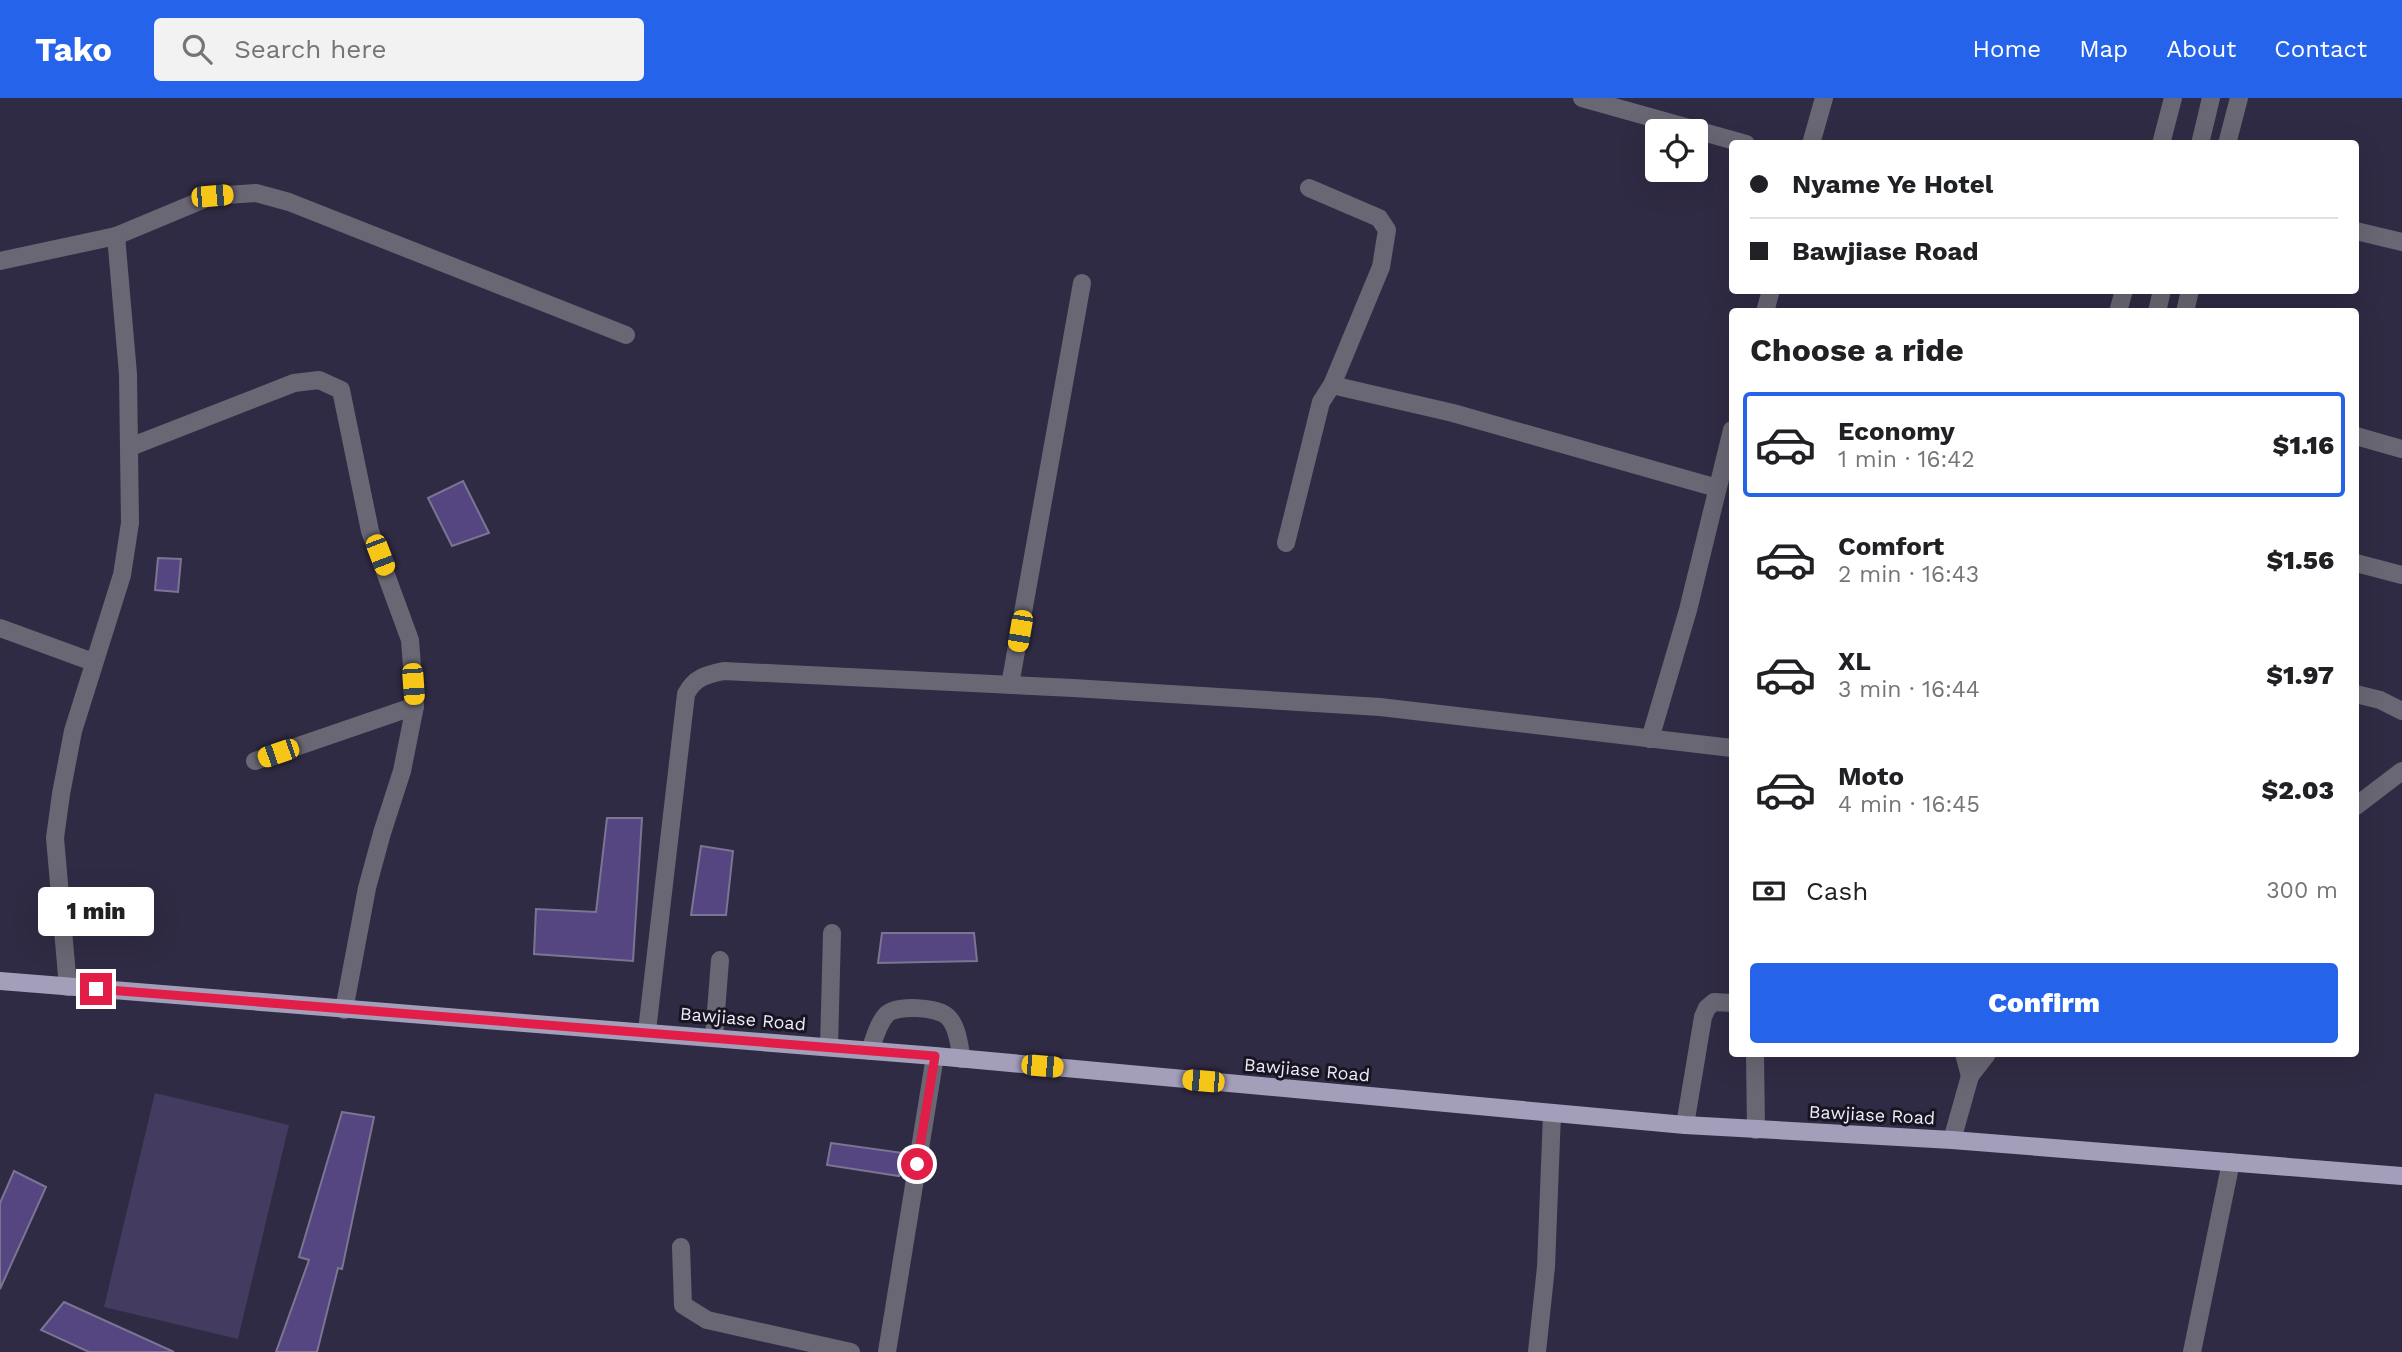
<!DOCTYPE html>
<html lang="en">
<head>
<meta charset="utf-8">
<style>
	body { margin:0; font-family:"Work Sans",sans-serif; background:#f2f2f2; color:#202124; height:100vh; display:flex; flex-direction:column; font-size:26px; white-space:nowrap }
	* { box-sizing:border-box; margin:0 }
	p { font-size:23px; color:#757577 }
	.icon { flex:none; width:38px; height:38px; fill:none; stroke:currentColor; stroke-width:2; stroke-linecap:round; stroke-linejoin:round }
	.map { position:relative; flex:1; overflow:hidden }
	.drawer { position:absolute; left:1729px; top:210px; width:630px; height:749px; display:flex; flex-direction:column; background:#fff; border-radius:7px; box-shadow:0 7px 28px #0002 }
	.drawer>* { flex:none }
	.top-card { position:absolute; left:1729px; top:42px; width:630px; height:154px; border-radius:7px; box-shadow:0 7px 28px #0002; display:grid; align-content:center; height:154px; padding:0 21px; background:#fff }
	.fabs { position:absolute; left:1645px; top:21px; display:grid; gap:14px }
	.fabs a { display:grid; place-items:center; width:63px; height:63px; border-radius:7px; background:#fff; box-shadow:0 7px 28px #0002; font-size:35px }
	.end { position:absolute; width:32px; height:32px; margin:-16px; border:9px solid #e11d48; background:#fff; box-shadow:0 0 0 4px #fff }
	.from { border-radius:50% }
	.bubble { position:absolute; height:49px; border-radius:7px; background:#fff; box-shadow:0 7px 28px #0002; font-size:23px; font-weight:800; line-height:49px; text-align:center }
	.car { position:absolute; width:21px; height:42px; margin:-21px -10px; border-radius:9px; box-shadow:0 0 5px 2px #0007; background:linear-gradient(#f5c518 24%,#345 0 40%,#f5c518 0 76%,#345 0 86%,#f5c518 0) }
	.top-card b { display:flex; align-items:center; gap:24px; height:66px; font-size:26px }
	.top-card b+b { border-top:2px solid #e0e0e0 }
	.top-card i { width:18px; height:18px; background:#202124 }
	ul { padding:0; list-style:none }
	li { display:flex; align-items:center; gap:21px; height:105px; margin:0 14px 10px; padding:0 7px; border:4px solid transparent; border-radius:7px }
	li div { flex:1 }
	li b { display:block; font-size:26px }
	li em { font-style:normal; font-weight:800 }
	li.selected { border-color:#2563eb }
	li>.icon { width:63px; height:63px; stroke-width:1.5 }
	h2 { padding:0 21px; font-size:32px; line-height:84px }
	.pay { display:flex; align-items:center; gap:18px; height:77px; padding:0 21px; font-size:26px }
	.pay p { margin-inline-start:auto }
	.primary-button { display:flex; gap:14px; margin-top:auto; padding:14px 21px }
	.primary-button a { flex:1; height:80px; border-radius:7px; background:#2563eb; color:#fff; font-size:28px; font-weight:800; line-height:80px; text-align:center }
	header { display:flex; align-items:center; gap:42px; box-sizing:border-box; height:98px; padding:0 35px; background:#2563eb; color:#fff }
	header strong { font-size:33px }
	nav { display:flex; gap:38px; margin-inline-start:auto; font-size:24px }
	.search { width:490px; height:63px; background:#f2f2f2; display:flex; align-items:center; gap:18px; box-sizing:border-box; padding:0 24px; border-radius:7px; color:#757577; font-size:26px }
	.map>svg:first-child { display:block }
	.green { fill:#443b60 }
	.building { fill:#554681; stroke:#7b7593; stroke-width:2 }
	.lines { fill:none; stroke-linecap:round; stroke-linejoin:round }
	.minor { stroke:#6a6774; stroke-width:18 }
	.major { stroke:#a39eb9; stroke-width:18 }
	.route { stroke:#e11d48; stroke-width:9 }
	.labels { text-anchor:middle; stroke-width:6; stroke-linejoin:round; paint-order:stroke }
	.street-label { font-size:18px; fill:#edeafb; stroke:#181521 }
</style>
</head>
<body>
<header>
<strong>Tako</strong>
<div class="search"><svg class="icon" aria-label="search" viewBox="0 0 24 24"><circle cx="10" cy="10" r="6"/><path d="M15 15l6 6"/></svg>Search here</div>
<nav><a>Home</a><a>Map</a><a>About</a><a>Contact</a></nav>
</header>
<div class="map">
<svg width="2402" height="1254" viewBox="0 0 2402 1254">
	<rect width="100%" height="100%" fill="#302b44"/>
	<path class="green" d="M155 995 289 1027 238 1241 104 1209Z"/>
	<g class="building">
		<path d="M463 383 489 435 452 448 428 400Z"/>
		<path d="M158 460 181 461 178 494 155 492Z"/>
		<path d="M607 720H642L633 863 534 856 536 811 596 814Z"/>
		<path d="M701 748 733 753 726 817H691Z"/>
		<path d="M882 835H974L977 863 878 865Z"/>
		<path d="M342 1014 374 1019 342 1171 338 1170 317 1254H276L309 1162 299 1159Z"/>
		<path d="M831 1045 903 1055 899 1078 827 1067Z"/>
		<path d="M14 1073 46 1089 0 1191V1105Z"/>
		<path d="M64 1204 174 1254H89L41 1232Z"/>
	</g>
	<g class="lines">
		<g class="minor">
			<path d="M1582 0 1746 46"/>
			<path d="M1811 46 1824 0"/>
			<path d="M2161 46 2173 0"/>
			<path d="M2200 46 2211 0"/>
			<path d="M2227 46 2239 0"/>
			<path d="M2356 133 2402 144"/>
			<path d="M0 163 116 138 212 98 256 95 289 104 626 237"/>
			<path d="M1765 214 1771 192"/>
			<path d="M2118 214 2124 192"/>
			<path d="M2157 214 2162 192"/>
			<path d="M2185 214 2190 192"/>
			<path d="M1332 287 1453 315 1717 390"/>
			<path d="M2356 338 2402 351"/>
			<path d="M130 349 294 285 319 282 341 292 370 433 410 542 415 608 402 673 382 735 367 790 344 912"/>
			<path d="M1286 445 1321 304 1332 287 1381 169 1387 132 1379 120 1309 90"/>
			<path d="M2356 465 2402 477"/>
			<path d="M0 530 93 564"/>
			<path d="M1010 587 1082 185"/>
			<path d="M2356 596 2380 602 2402 613"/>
			<path d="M1650 641 1688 512 1732 332"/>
			<path d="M255 663 415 608"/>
			<path d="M2356 708 2402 673"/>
			<path d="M68 889 55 740 61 696 73 633 122 477 130 425 128 276 116 138"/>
			<path d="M647 933 686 596C695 579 706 577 724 573L1073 590 1380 609 1732 650"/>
			<path d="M714 939 720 862"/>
			<path d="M829 949 832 835"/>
			<path d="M870 953C874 941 878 926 886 917 896 906 938 909 948 919 958 929 959 948 962 961"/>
			<path d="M1755 956 1756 1032"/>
			<path d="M1964 956 1970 978"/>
			<path d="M1685 1027 1703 919 1707 910 1714 904 1732 905"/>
			<path d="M1952 1042 1970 978 1987 956"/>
			<path d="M681 1149 683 1207 707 1222 851 1254"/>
			<path d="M887 1254 935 958"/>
			<path d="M1537 1254 1546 1169 1552 1016"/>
			<path d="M2192 1254 2231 1064"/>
		</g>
		<path class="major" d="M0 883 935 958 1685 1027 1952 1042 2402 1078"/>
	</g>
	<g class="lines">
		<path class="route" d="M96 891 935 958 917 1066"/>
	</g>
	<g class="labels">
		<g class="street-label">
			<text transform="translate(743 921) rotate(5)" y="6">Bawjiase Road</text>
			<text transform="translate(1307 972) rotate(5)" y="6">Bawjiase Road</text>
			<text transform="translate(1872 1017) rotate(3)" y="6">Bawjiase Road</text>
		</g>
	</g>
</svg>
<div class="fabs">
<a><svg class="icon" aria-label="locate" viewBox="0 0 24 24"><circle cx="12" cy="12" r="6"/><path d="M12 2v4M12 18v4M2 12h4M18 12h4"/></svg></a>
</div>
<i class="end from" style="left:917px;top:1066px"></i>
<i class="end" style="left:96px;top:891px"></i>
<div class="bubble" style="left:38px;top:789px;width:116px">1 min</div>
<i class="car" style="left:212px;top:98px;rotate:85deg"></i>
<i class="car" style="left:380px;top:457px;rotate:159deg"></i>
<i class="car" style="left:1020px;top:533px;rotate:190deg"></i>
<i class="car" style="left:413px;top:586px;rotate:176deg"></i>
<i class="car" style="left:278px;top:655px;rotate:251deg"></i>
<i class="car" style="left:1042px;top:968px;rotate:95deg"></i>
<i class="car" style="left:1203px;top:983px;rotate:275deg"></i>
<div class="top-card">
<b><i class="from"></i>Nyame Ye Hotel</b>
<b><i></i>Bawjiase Road</b>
</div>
<section class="drawer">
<h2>Choose a ride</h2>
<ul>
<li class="selected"><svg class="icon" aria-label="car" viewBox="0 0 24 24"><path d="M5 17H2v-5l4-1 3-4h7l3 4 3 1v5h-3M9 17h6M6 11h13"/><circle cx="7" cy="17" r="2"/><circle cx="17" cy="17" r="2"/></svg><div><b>Economy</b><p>1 min · 16:42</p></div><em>$1.16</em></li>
<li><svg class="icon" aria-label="car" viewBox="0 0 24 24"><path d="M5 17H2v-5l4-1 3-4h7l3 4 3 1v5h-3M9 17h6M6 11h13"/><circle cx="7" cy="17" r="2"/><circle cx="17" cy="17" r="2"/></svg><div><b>Comfort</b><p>2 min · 16:43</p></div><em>$1.56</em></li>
<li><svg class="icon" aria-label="car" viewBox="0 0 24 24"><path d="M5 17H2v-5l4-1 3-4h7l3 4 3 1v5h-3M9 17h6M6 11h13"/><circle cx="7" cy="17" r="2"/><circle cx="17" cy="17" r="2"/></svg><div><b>XL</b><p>3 min · 16:44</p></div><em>$1.97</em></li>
<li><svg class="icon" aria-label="car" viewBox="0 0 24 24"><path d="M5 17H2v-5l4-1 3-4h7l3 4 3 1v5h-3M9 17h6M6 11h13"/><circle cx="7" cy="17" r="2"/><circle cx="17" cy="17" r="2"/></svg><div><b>Moto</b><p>4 min · 16:45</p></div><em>$2.03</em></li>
</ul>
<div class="pay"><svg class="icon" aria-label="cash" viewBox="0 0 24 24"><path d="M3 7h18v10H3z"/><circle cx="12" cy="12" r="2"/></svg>Cash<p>300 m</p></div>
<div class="primary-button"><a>Confirm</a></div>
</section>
</div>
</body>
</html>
